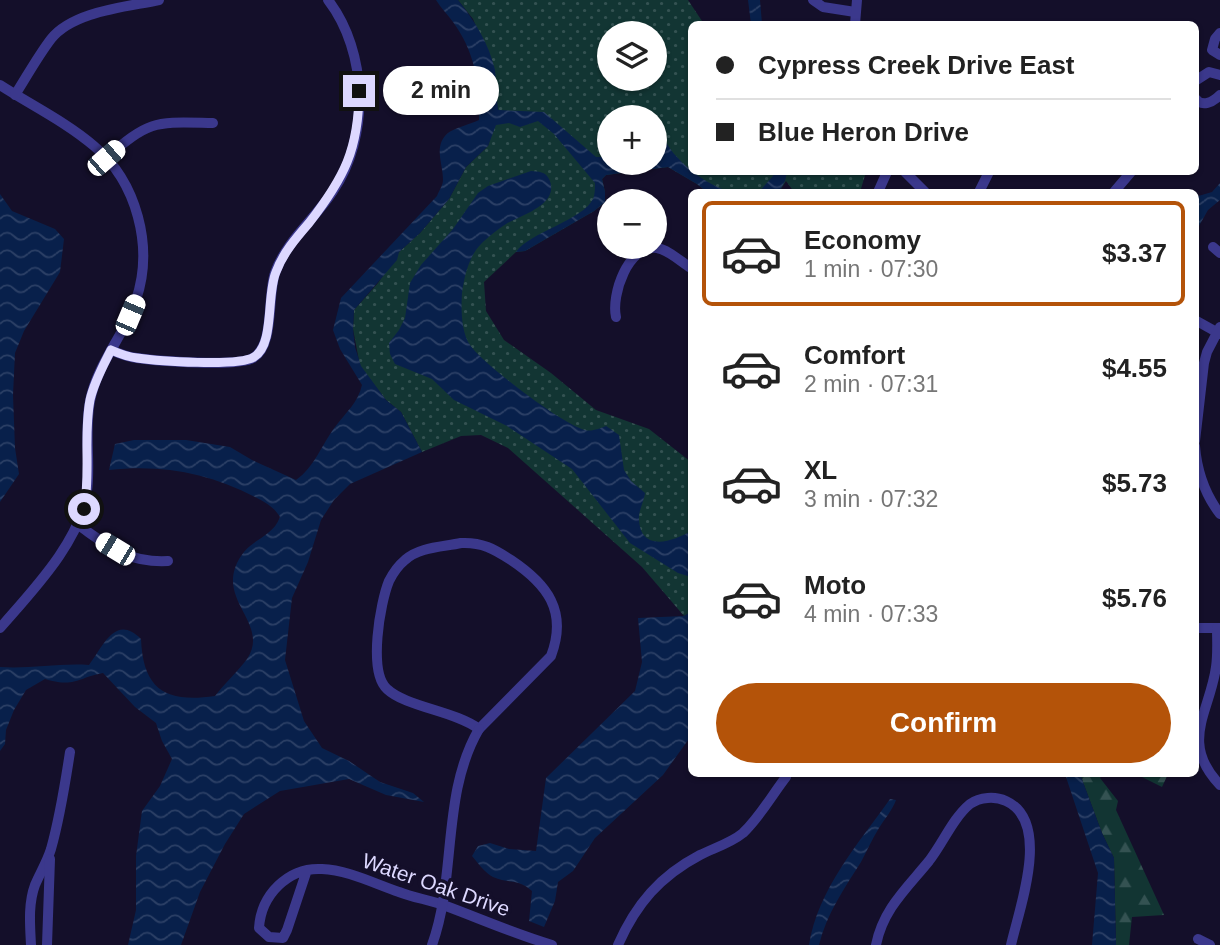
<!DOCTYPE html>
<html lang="en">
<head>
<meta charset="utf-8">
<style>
	body { margin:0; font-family:Arial,sans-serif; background:#f6f6f6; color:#222; height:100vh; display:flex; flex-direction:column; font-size:26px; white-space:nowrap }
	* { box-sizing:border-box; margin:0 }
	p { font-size:23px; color:#767676 }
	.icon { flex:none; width:38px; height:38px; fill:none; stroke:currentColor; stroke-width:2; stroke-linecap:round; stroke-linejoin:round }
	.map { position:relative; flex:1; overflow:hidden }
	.panel { position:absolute; left:688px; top:189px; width:511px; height:588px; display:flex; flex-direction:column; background:#fff; border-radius:10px; box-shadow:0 2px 5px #0004 }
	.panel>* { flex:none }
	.guide { position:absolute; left:688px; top:21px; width:511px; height:154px; border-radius:10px; box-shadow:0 2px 5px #0004; display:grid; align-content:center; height:154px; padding:0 28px; background:#fff }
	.tools { position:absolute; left:597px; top:21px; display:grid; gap:14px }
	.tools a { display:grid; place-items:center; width:70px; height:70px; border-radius:50%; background:#fff; box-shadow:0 2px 5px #0004; font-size:35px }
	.end { position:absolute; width:32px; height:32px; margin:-16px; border:9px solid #ddd8ff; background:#111; box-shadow:0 0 0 4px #111 }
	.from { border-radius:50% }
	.bubble { position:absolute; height:49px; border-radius:24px; background:#fff; box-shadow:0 2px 5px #0004; font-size:23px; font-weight:600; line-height:49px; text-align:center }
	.car { position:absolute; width:21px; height:42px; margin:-21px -10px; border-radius:9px; box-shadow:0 0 5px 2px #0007; background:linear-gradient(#fff 24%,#345 0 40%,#fff 0 76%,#345 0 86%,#fff 0) }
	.guide b { display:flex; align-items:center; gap:24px; height:66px; font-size:26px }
	.guide b+b { border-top:2px solid #e0e0e0 }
	.guide i { width:18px; height:18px; background:#222 }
	ul { padding:12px 0 0; list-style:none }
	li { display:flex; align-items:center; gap:21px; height:105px; margin:0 14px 10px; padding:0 14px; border:4px solid transparent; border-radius:10px }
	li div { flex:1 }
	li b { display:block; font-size:26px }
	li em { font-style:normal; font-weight:600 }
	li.current { border-color:#b45309 }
	li>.icon { width:63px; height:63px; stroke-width:1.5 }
	.primary-button { display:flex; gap:14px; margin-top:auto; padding:14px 28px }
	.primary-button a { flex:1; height:80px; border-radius:42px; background:#b45309; color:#fff; font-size:28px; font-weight:600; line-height:80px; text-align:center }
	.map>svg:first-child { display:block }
	.green { fill:url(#green-dots); fill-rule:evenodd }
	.forest { fill:url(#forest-firs) }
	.water { fill:url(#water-waves) }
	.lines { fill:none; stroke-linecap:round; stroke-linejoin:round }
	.minor { stroke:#3b388c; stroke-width:10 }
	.route { stroke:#ddd8ff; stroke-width:9 }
	.labels { text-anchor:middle; stroke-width:7; stroke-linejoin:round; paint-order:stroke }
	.street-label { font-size:21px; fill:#ddd8ff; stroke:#140f2a }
</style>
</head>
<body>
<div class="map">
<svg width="1220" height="945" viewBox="0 0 1220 945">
	<defs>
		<pattern id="green-dots" width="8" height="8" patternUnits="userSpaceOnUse" patternTransform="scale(1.75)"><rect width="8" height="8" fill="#123533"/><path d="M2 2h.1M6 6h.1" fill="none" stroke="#345252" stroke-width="1.8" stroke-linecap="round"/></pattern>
		<pattern id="forest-firs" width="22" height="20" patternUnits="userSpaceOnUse" patternTransform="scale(1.75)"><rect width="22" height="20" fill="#123533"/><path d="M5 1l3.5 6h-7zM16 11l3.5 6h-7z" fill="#345252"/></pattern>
		<pattern id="water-waves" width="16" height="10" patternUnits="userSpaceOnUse" patternTransform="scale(1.75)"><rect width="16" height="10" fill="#08204b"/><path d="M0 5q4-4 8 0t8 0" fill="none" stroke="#2c4066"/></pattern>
	</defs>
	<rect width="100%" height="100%" fill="#140f2a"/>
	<path class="green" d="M458 0H688L704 24H691V172H866L860 192H794L786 181 779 192H707L697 184 668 167 606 175 602 179 605 192V202L594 211 525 251 516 252 484 282 486 311 504 340 551 373 596 410 649 429 691 462V612L684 616 642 567 508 448 481 435 461 436 422 452 401 412 386 400 360 366 353 329 354 310 378 283 399 252 420 233 449 199 466 167 488 146 498 110 495 92V73L473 19ZM609 33H654V79H609ZM609 117H654V163H609Z"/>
	<g class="forest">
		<path d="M1080 774H1103L1100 778 1118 801 1116 810 1164 915 1132 917 1129 945H1116L1114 858 1102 833Z"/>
		<path d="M1136 774H1168L1162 787Z"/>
	</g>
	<g class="water">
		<path d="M436 0H458C475 21 489 44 495 70 497 83 496 97 498 110L544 112 596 157H609V163H654L655 153 658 147 655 132C667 140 668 148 677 157 691 173 709 184 729 192H707L697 184 668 167 606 175 602 179 605 192V202L594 211 525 251 516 252C530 232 583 220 593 199 595 195 595 187 595 183L554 134 538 121 520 127 509 123 496 125 488 146 466 167 449 199 420 233 399 252 397 260 354 310 353 329 355 347 361 366 386 400 401 412 422 452 350 484 334 500 321 520 308 562 292 598 285 660 304 721 322 748 349 761 380 782 413 793 424 802 386 795 349 779 280 791 244 814 225 844 200 892 181 945H128L136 910V856L142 811 160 786 172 759 162 741 156 723 135 707 103 673C76 678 76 688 45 679L26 690 14 710 6 730 5 744 0 751V667C30 669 59 663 89 665 103 647 115 613 141 639 143 690 166 703 215 696 224 684 239 670 247 659 269 626 223 604 235 568 246 537 271 541 280 517 273 506 266 503 255 497 209 473 162 464 109 470L115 444 134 440H186L230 447 252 460 296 480C314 468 322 444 335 427 346 412 358 403 362 385L340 349 333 330 341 298 437 196C439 191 443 185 443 180 443 163 433 146 448 133 454 128 471 124 479 120 480 84 475 52 453 22 447 14 441 8 436 0Z"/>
		<path d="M748 0H760L762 24H751Z"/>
		<path d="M531 171C539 172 545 171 549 179 561 204 521 215 506 224 498 229 488 237 481 244 469 256 464 277 462 293 461 308 461 332 470 345 483 364 563 425 585 430 592 432 600 428 606 426L619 435 624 470 631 481 645 493C644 502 638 511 639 520 641 553 674 541 691 531V577L678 573 630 543 572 469 507 426 454 400 432 379 395 364 390 354 389 343 399 330 405 318 410 283 421 265 453 229 478 193 488 186Z"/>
		<path d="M774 172H787L785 181 779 192H759L773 176Z"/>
		<path d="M1220 183V200L1208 210 1195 233V197L1212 192Z"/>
		<path d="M0 194 12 211 55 229 64 239 60 272 24 331 15 353 13 395 15 448 19 474 0 502Z"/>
		<path d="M691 612V736L663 775 595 838 573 871 558 882 555 901 544 927 529 921 532 891C517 878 508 884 493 877 485 873 478 863 472 856L478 846 490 843 509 849 536 851 546 778 635 691 642 662 638 618 684 616Z"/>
		<path d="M1065 774H1080L1102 833 1114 858 1116 945H1092L1098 873Z"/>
		<path d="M890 799 896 800C892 811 885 818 879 828 872 839 867 851 861 862 844 889 827 913 819 945H809C818 889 858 844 890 799Z"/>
	</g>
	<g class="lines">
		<g class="minor">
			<path d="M813 0 823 7 855 12"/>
			<path d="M855 24 857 0"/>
			<path d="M1220 33 1215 39 1212 50 1220 55"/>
			<path d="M1195 81 1209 72 1220 75"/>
			<path d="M0 85C31 105 66 122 94 146 137 182 154 247 136 300 124 336 97 364 90 401 84 431 91 462 87 491 81 541 32 591 0 628"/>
			<path d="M15 95C27 76 38 56 51 39 73 11 127 7 159 0"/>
			<path d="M1195 98C1202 108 1213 102 1220 95"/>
			<path d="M106 158C151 119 155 122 213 123"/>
			<path d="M905 172 925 192"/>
			<path d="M878 192 887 172"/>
			<path d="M979 192 989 172"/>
			<path d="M1114 192 1131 172"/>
			<path d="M1213 247 1220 253"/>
			<path d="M616 317C611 295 628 244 657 248 669 250 681 262 691 268"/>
			<path d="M1195 320 1220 334"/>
			<path d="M111 350C120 354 128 357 137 358 157 361 238 367 253 358 275 345 267 296 275 273 286 241 315 219 333 191 370 137 368 52 328 0"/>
			<path d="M1195 441 1204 363 1207 352 1220 327"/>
			<path d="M1195 446C1197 472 1204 493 1220 514"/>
			<path d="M78 525C110 547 127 563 168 561"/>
			<path d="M461 543C482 542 494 549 511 560 547 584 568 611 551 656L479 729C455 711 406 707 387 689 368 672 380 603 389 581 393 573 399 565 405 560 419 547 443 547 461 543Z"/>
			<path d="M1195 628H1220"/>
			<path d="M1217 628C1217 641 1218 654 1216 667 1210 712 1179 742 1220 785"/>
			<path d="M307 870 287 930 283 938 269 937 259 928C261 895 288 867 322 869 348 870 375 884 399 892 414 898 431 900 446 906 481 919 515 934 552 945"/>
			<path d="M1198 939 1210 945"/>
			<path d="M31 945C30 925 28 904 35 885 40 873 47 862 51 849 60 817 65 785 70 752"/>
			<path d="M47 945 50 859"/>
			<path d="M432 945C457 876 441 794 479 729"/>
			<path d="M618 945C636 904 660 876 700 855 714 848 731 843 743 833 760 817 772 795 786 777"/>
			<path d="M876 945C883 909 907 888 929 861 943 843 953 818 970 804 980 797 995 796 1006 801 1052 822 1019 909 1011 945"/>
		</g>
	</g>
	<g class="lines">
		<path class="route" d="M84 509C91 473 83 436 90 400 94 382 103 366 111 350 120 354 128 357 137 358 157 361 239 367 254 357 275 344 266 295 276 272 283 253 296 238 309 223 344 178 359 149 359 91"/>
	</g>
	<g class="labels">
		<g class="street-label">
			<text transform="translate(436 885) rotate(19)" y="7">Water Oak Drive</text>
		</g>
	</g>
</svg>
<div class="tools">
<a><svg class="icon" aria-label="layers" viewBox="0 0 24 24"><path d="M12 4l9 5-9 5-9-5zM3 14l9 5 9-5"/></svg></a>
<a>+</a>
<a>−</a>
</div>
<i class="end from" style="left:84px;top:509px"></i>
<i class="end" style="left:359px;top:91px"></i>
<div class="bubble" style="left:383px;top:66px;width:116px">2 min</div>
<i class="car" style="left:106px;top:158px;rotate:49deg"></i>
<i class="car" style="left:130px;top:315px;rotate:23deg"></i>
<i class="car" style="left:115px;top:549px;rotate:301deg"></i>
<div class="guide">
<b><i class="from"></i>Cypress Creek Drive East</b>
<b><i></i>Blue Heron Drive</b>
</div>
<section class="panel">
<ul>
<li class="current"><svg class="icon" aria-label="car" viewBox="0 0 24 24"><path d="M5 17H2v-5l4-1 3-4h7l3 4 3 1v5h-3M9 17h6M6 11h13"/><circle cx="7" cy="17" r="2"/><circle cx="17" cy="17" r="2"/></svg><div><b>Economy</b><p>1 min · 07:30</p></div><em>$3.37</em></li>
<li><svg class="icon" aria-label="car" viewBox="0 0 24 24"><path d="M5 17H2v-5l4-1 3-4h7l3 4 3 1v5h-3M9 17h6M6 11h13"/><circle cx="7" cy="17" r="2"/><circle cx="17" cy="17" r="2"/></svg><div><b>Comfort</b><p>2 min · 07:31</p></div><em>$4.55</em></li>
<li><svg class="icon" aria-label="car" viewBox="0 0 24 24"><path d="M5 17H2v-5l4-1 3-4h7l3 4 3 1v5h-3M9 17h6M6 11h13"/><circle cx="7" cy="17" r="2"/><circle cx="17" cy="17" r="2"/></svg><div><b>XL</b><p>3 min · 07:32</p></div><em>$5.73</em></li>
<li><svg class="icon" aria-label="car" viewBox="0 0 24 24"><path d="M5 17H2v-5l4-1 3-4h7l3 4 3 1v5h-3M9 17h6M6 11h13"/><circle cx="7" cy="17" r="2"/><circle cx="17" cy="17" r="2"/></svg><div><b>Moto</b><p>4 min · 07:33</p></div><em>$5.76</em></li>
</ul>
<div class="primary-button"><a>Confirm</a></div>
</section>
</div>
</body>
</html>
